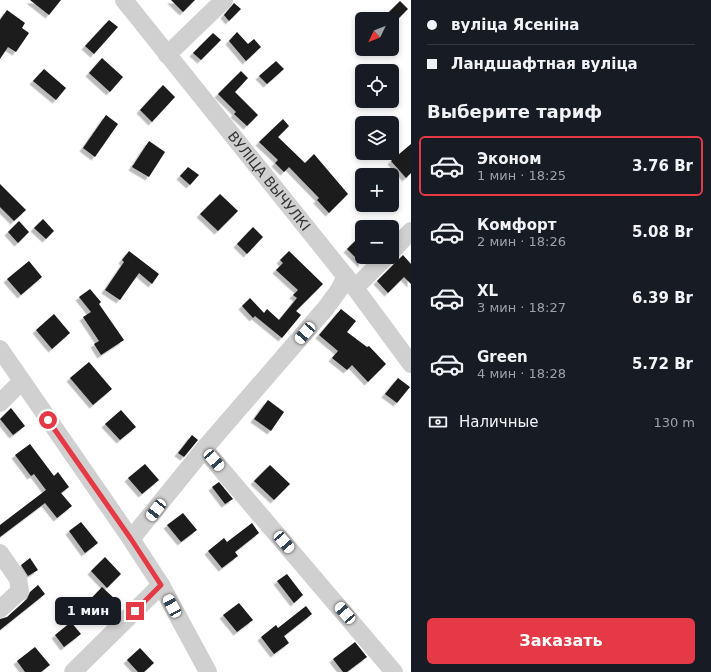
<!DOCTYPE html>
<html lang="ru">
<head>
<meta charset="utf-8">
<style>
	body { margin:0; font-family:"DejaVu Sans",sans-serif; background:#20242c; color:#f1f3f6; height:100vh; display:flex; flex-direction:column; font-size:15px; white-space:nowrap }
	* { box-sizing:border-box; margin:0 }
	p { font-size:13px; color:#9ea1a6 }
	.icon { flex:none; width:22px; height:22px; fill:none; stroke:currentColor; stroke-width:2; stroke-linecap:round; stroke-linejoin:round }
	.map { position:relative; flex:1; overflow:hidden }
	.sheet { display:flex; flex-direction:column; background:#171b24; width:300px }
	.sheet>* { flex:none }
	.guide { display:grid; align-content:center; height:88px; padding:0 16px; background:#171b24 }
	.needle { width:26px; rotate:227deg }
	.controls { position:absolute; left:355px; top:12px; display:grid; gap:8px }
	.controls a { display:grid; place-items:center; width:44px; height:44px; border-radius:6px; background:#171b24; box-shadow:0 2px 6px #0003; font-size:20px }
	.end { position:absolute; width:18px; height:18px; margin:-9px; border:5px solid #e63946; background:#fff; box-shadow:0 0 0 2px #fff }
	.from { border-radius:50% }
	.bubble { position:absolute; height:28px; border-radius:6px; background:#171b24; box-shadow:0 2px 6px #0003; font-size:13px; font-weight:700; line-height:28px; text-align:center }
	.car { position:absolute; width:12px; height:24px; margin:-12px -6px; border-radius:5px; box-shadow:0 0 3px 1px #0007; background:linear-gradient(#fff 24%,#345 0 40%,#fff 0 76%,#345 0 86%,#fff 0) }
	.guide b { display:flex; align-items:center; gap:14px; height:38px; font-size:15px }
	.guide b+b { border-top:1px solid #363941 }
	.guide i { width:10px; height:10px; background:#f1f3f6 }
	ul { padding:0; list-style:none }
	li { display:flex; align-items:center; gap:12px; height:60px; margin:0 8px 6px; padding:0 8px; border:2px solid transparent; border-radius:6px }
	li div { flex:1 }
	li b { display:block; font-size:15px }
	li em { font-style:normal; font-weight:700 }
	li.active { border-color:#e63946 }
	li>.icon { width:36px; height:36px; stroke-width:1.5 }
	h2 { padding:0 16px; font-size:18px; line-height:48px }
	.pay { display:flex; align-items:center; gap:10px; height:44px; padding:0 16px; font-size:15px }
	.pay p { margin-inline-start:auto }
	.action { display:flex; gap:8px; margin-top:auto; padding:8px 16px }
	.action a { flex:1; height:46px; border-radius:6px; background:#e63946; color:#fff; font-size:16px; font-weight:700; line-height:46px; text-align:center }
	main { display:flex; flex:1; min-height:0 }
	.map>svg:first-child { display:block }
	.building { fill:#1a1a1a; filter:url(#shadow) }
	.lines { fill:none; stroke-linecap:round; stroke-linejoin:round }
	.minor { stroke:#d0d0d0; stroke-width:18 }
	.route { stroke:#e63946; stroke-width:5 }
	.labels { text-anchor:middle; stroke-width:4; stroke-linejoin:round; paint-order:stroke }
	.street-label { font-size:14px; fill:#333; stroke:#fff }
</style>
</head>
<body>
<main>
<div class="map">
<svg width="411" height="672" viewBox="0 0 411 672">
	<defs>
		<filter id="shadow"><feDropShadow dx="-3.5" dy="3.5" stdDeviation="0" flood-color="#0004"/></filter>
	</defs>
	<rect width="100%" height="100%" fill="#fff"/>
	<g class="building">
		<path d="M30 0H61L49 15Z"/>
		<path d="M171 0H195L183 12Z"/>
		<path d="M400 1 408 9 398 19H382Z"/>
		<path d="M234 3 241 9 229 21 224 15Z"/>
		<path d="M7 10 25 23 22 28 29 33 16 52 8 47 0 59V20Z"/>
		<path d="M109 20 118 27 94 54 85 46Z"/>
		<path d="M237 32 248 44 254 39 261 47 246 61 229 41Z"/>
		<path d="M213 33 221 40 201 60 193 53Z"/>
		<path d="M102 58 123 77 110 92 89 73Z"/>
		<path d="M276 61 284 69 267 84 259 76Z"/>
		<path d="M44 69 66 88 56 100 33 81Z"/>
		<path d="M241 71 248 78 235 92 258 115 247 126 234 114 236 112 218 94Z"/>
		<path d="M163 85 175 97 152 122 140 110Z"/>
		<path d="M106 115 118 124 95 157 83 148Z"/>
		<path d="M283 119 289 126 278 137 305 163 314 154 348 194 329 213 317 200 319 198 289 167 284 172 275 163 278 160 259 142Z"/>
		<path d="M149 141 165 152 149 177 132 167Z"/>
		<path d="M411 144V173L406 178 391 161Z"/>
		<path d="M188 167 199 175 190 185 180 176Z"/>
		<path d="M0 184 26 210 14 221 0 207Z"/>
		<path d="M220 194 238 211 218 231 200 214Z"/>
		<path d="M43 219 54 231 46 239 34 228Z"/>
		<path d="M19 221 29 232 18 243 8 232Z"/>
		<path d="M253 227 263 237 247 254 237 244Z"/>
		<path d="M356 240 362 246V264L347 249Z"/>
		<path d="M129 251 159 274 152 284 139 273 120 300 105 290 124 262 122 260Z"/>
		<path d="M289 251 323 284 296 311 301 315 282 338 255 316 253 318 242 306 250 298 264 313 267 309 279 320 297 298 293 295 298 290 276 270 283 263 280 260Z"/>
		<path d="M403 255 411 264V284L404 277 388 293 377 281Z"/>
		<path d="M29 261 42 277 21 295 7 279Z"/>
		<path d="M90 289 101 302 99 304 124 340 101 355 94 344 99 341 83 317 91 312 79 297Z"/>
		<path d="M341 309 356 321 347 332 367 347 369 346 386 364 368 382 352 365 347 370 332 358 338 351 319 335Z"/>
		<path d="M54 314 70 333 52 349 36 330Z"/>
		<path d="M89 362 112 389 93 405 70 378Z"/>
		<path d="M398 378 410 387 397 403 385 394Z"/>
		<path d="M268 400 284 412 271 431 254 419Z"/>
		<path d="M11 408 25 426 13 435 0 419Z"/>
		<path d="M121 410 136 427 120 440 105 424Z"/>
		<path d="M192 435 198 440 184 457 178 453Z"/>
		<path d="M30 444 54 476 58 472 69 487 61 493 72 506 57 518 45 503 0 537V525L46 490 34 474 31 476 15 455Z"/>
		<path d="M145 464 159 480 142 494 128 478Z"/>
		<path d="M270 465 290 484 274 500 254 481Z"/>
		<path d="M219 482 233 499 225 504 212 487Z"/>
		<path d="M183 513 197 530 181 542 167 525Z"/>
		<path d="M81 522 98 543 85 553 69 531Z"/>
		<path d="M252 523 259 533 235 552 238 556 222 568 208 551 224 538 227 542Z"/>
		<path d="M105 557 121 574 107 588 91 571Z"/>
		<path d="M30 558 38 570 28 576 21 565Z"/>
		<path d="M287 574 303 595 294 603 277 581Z"/>
		<path d="M38 585 45 594 0 630V619L7 617 27 599 30 592Z"/>
		<path d="M102 587 116 600 100 617 86 604Z"/>
		<path d="M239 603 253 620 237 632 223 615Z"/>
		<path d="M306 606 312 614 284 636 289 643 274 654 261 637 276 625 278 628Z"/>
		<path d="M71 622 81 634 64 647 55 635Z"/>
		<path d="M355 642 367 657 347 672H343L333 659Z"/>
		<path d="M35 647 50 665 41 672H25L17 661Z"/>
		<path d="M140 648 154 663 144 672H138L127 660Z"/>
	</g>
	<g class="lines">
		<g class="minor">
			<path id="s1" d="M124 0 355 288 411 364"/>
			<path d="M167 55 224 0"/>
			<path d="M392 251 411 231"/>
			<path d="M355 288 386 257"/>
			<path d="M0 349 131 539 161 585 208 672"/>
			<path d="M0 403 21 382"/>
			<path d="M204 449 394 672"/>
			<path d="M131 539 204 449 325 309 339 290 346 276"/>
			<path d="M0 553 18 579 20 591 0 609"/>
			<path d="M73 672 161 585"/>
		</g>
	</g>
	<g class="lines">
		<path class="route" d="M48 420 131 539 161 585 135 611"/>
	</g>
	<g class="labels">
		<g class="street-label">
			<text dy="5" stroke="none"><textPath href="#s1" startOffset="232">ВУЛІЦА ВЫЧУЛКІ</textPath></text>
		</g>
	</g>
</svg>
<div class="controls">
<a><svg class="needle" viewBox="-14 -14 28 28"><path d="M0-13l5 13h-10z" fill="#e53935"/><path d="M0 13l5-13h-10z" fill="#9ea1a6"/></svg></a>
<a><svg class="icon" aria-label="locate" viewBox="0 0 24 24"><circle cx="12" cy="12" r="6"/><path d="M12 2v4M12 18v4M2 12h4M18 12h4"/></svg></a>
<a><svg class="icon" aria-label="layers" viewBox="0 0 24 24"><path d="M12 4l9 5-9 5-9-5zM3 14l9 5 9-5"/></svg></a>
<a>+</a>
<a>−</a>
</div>
<i class="end from" style="left:48px;top:420px"></i>
<i class="end" style="left:135px;top:611px"></i>
<div class="bubble" style="left:55px;top:597px;width:66px">1 мин</div>
<i class="car" style="left:305px;top:333px;rotate:221deg"></i>
<i class="car" style="left:214px;top:460px;rotate:139deg"></i>
<i class="car" style="left:156px;top:510px;rotate:218deg"></i>
<i class="car" style="left:284px;top:542px;rotate:139deg"></i>
<i class="car" style="left:172px;top:606px;rotate:332deg"></i>
<i class="car" style="left:345px;top:613px;rotate:319deg"></i>
</div>
<section class="sheet">
<div class="guide">
<b><i class="from"></i>вуліца Ясеніна</b>
<b><i></i>Ландшафтная вуліца</b>
</div>
<h2>Выберите тариф</h2>
<ul>
<li class="active"><svg class="icon" aria-label="car" viewBox="0 0 24 24"><path d="M5 17H2v-5l4-1 3-4h7l3 4 3 1v5h-3M9 17h6M6 11h13"/><circle cx="7" cy="17" r="2"/><circle cx="17" cy="17" r="2"/></svg><div><b>Эконом</b><p>1 мин · 18:25</p></div><em>3.76 Br</em></li>
<li><svg class="icon" aria-label="car" viewBox="0 0 24 24"><path d="M5 17H2v-5l4-1 3-4h7l3 4 3 1v5h-3M9 17h6M6 11h13"/><circle cx="7" cy="17" r="2"/><circle cx="17" cy="17" r="2"/></svg><div><b>Комфорт</b><p>2 мин · 18:26</p></div><em>5.08 Br</em></li>
<li><svg class="icon" aria-label="car" viewBox="0 0 24 24"><path d="M5 17H2v-5l4-1 3-4h7l3 4 3 1v5h-3M9 17h6M6 11h13"/><circle cx="7" cy="17" r="2"/><circle cx="17" cy="17" r="2"/></svg><div><b>XL</b><p>3 мин · 18:27</p></div><em>6.39 Br</em></li>
<li><svg class="icon" aria-label="car" viewBox="0 0 24 24"><path d="M5 17H2v-5l4-1 3-4h7l3 4 3 1v5h-3M9 17h6M6 11h13"/><circle cx="7" cy="17" r="2"/><circle cx="17" cy="17" r="2"/></svg><div><b>Green</b><p>4 мин · 18:28</p></div><em>5.72 Br</em></li>
</ul>
<div class="pay"><svg class="icon" aria-label="cash" viewBox="0 0 24 24"><path d="M3 7h18v10H3z"/><circle cx="12" cy="12" r="2"/></svg>Наличные<p>130 m</p></div>
<div class="action"><a>Заказать</a></div>
</section>
</main>
</body>
</html>
